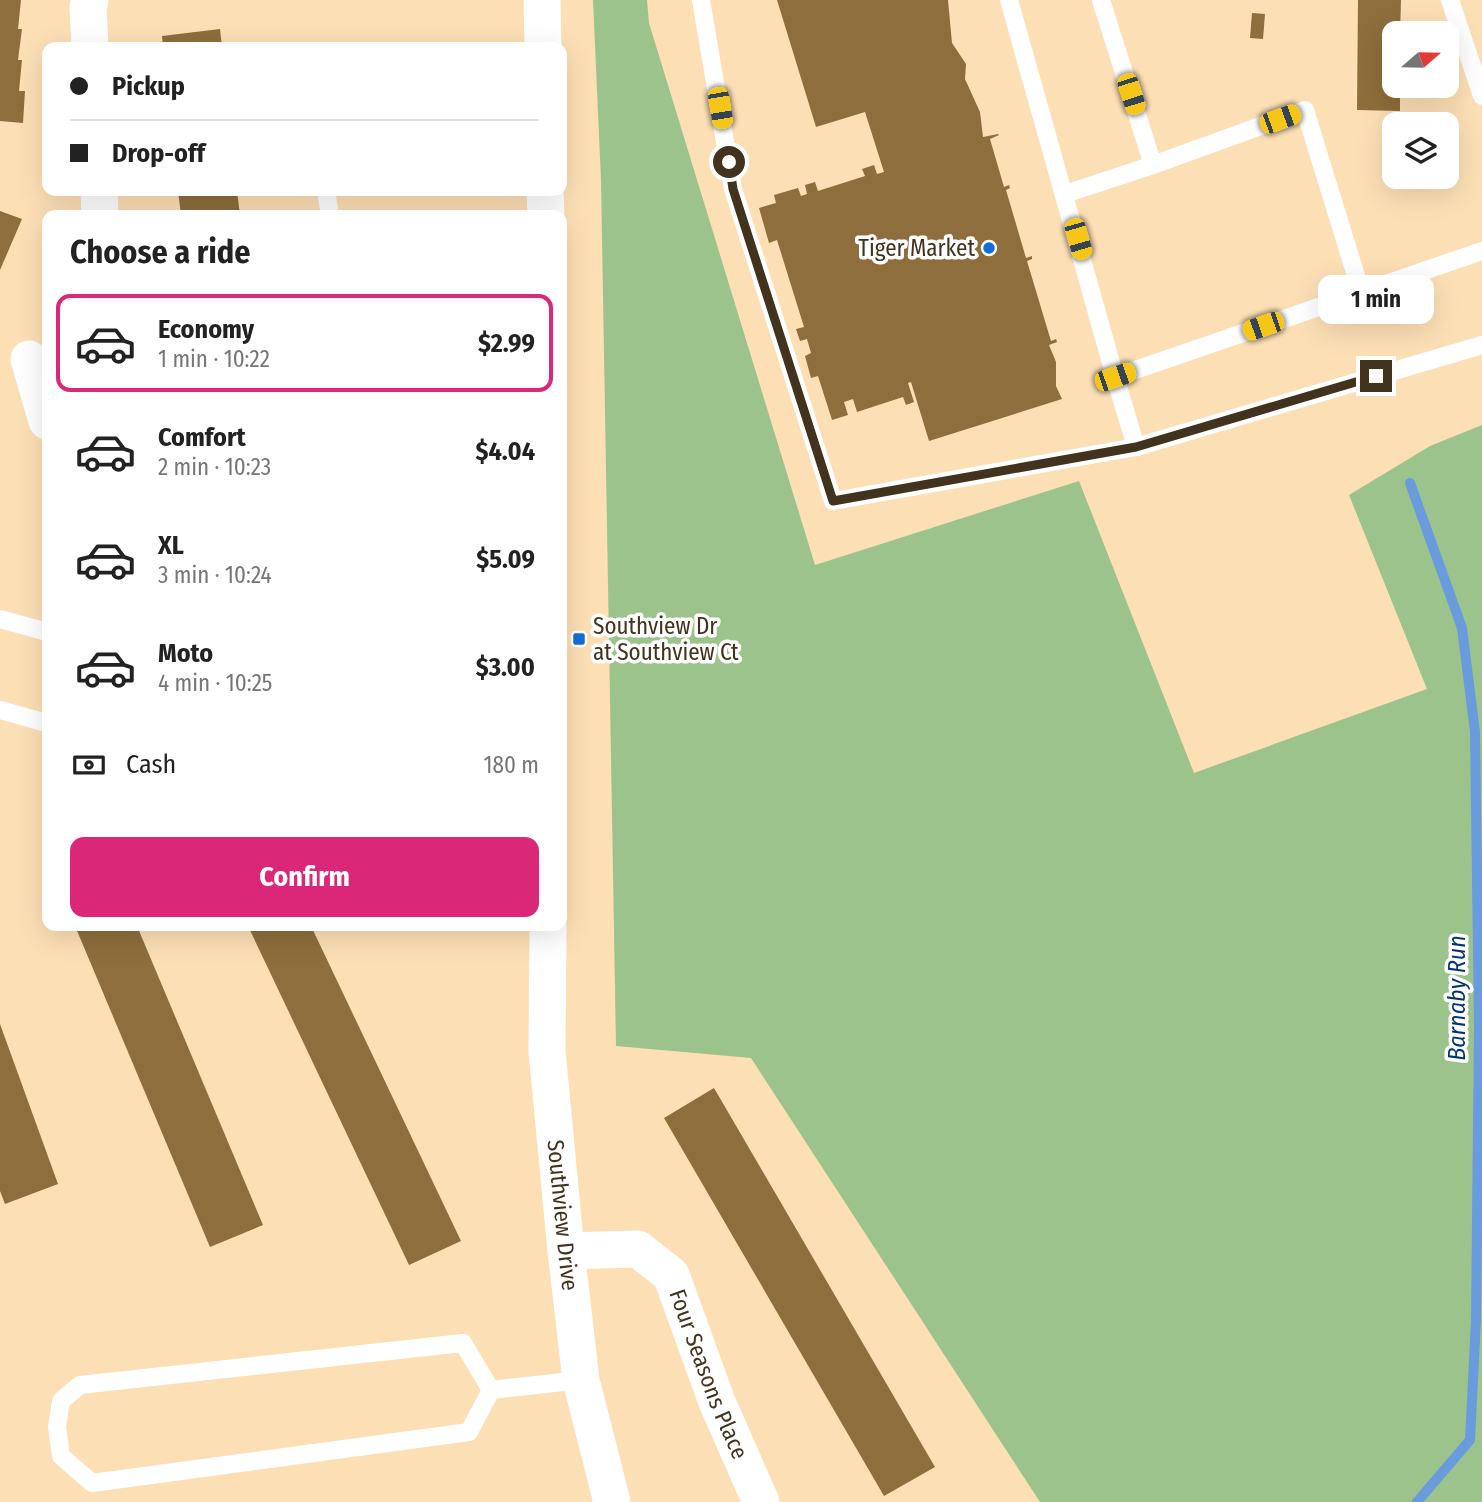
<!DOCTYPE html>
<html lang="en">
<head>
<meta charset="utf-8">
<style>
	body { margin:0; font-family:"Fira Sans Condensed",sans-serif; background:#f6f6f6; color:#222; height:100vh; display:flex; flex-direction:column; font-size:26px; white-space:nowrap }
	* { box-sizing:border-box; margin:0 }
	p { font-size:23px; color:#767676 }
	.icon { flex:none; width:38px; height:38px; fill:none; stroke:currentColor; stroke-width:2; stroke-linecap:round; stroke-linejoin:round }
	.map { position:relative; flex:1; overflow:hidden }
	.side { position:absolute; left:42px; top:210px; width:525px; height:721px; display:flex; flex-direction:column; background:#fff; border-radius:14px; box-shadow:0 7px 28px #0002 }
	.side>* { flex:none }
	.top-card { position:absolute; left:42px; top:42px; width:525px; height:154px; border-radius:14px; box-shadow:0 7px 28px #0002; display:grid; align-content:center; height:154px; padding:0 28px; background:#fff }
	.needle { width:46px; rotate:70deg }
	.buttons { position:absolute; left:1382px; top:21px; display:grid; gap:14px }
	.buttons a { display:grid; place-items:center; width:77px; height:77px; border-radius:14px; background:#fff; box-shadow:0 7px 28px #0002; font-size:35px }
	.end { position:absolute; width:32px; height:32px; margin:-16px; border:9px solid #41331e; background:#fff; box-shadow:0 0 0 4px #fff }
	.from { border-radius:50% }
	.bubble { position:absolute; height:49px; border-radius:14px; background:#fff; box-shadow:0 7px 28px #0002; font-size:23px; font-weight:700; line-height:49px; text-align:center }
	.car { position:absolute; width:21px; height:42px; margin:-21px -10px; border-radius:9px; box-shadow:0 0 5px 2px #0007; background:linear-gradient(#f5c518 24%,#345 0 40%,#f5c518 0 76%,#345 0 86%,#f5c518 0) }
	.top-card b { display:flex; align-items:center; gap:24px; height:66px; font-size:26px }
	.top-card b+b { border-top:2px solid #e0e0e0 }
	.top-card i { width:18px; height:18px; background:#222 }
	ul { padding:0; list-style:none }
	li { display:flex; align-items:center; gap:21px; height:98px; margin:0 14px 10px; padding:0 14px; border:4px solid transparent; border-radius:14px }
	li div { flex:1 }
	li b { display:block; font-size:26px }
	li em { font-style:normal; font-weight:700 }
	li.selected { border-color:#db2777 }
	li>.icon { width:63px; height:63px; stroke-width:1.5 }
	h2 { padding:0 28px; font-size:32px; line-height:84px }
	.pay { display:flex; align-items:center; gap:18px; height:77px; padding:0 28px; font-size:26px }
	.pay p { margin-inline-start:auto }
	.cta { display:flex; gap:14px; margin-top:auto; padding:14px 28px }
	.cta a { flex:1; height:80px; border-radius:14px; background:#db2777; color:#fff; font-size:28px; font-weight:700; line-height:80px; text-align:center }
	.map>svg:first-child { display:block }
	.green { fill:#9dc38c }
	.lines { fill:none; stroke-linecap:round; stroke-linejoin:round }
	.stream { stroke:#6a9bdd; stroke-width:10 }
	.building { fill:#8e6e3c }
	.lane { stroke:#fff; stroke-width:18 }
	.street { stroke:#fff; stroke-width:37 }
	.route { stroke:#41331e; stroke-width:9 }
	.poi-dot { fill:#146dd7; stroke:#fff; stroke-width:2.5 }
	.labels { text-anchor:middle; stroke-width:7; stroke-linejoin:round; paint-order:stroke }
	.poi-label { font-size:23px; fill:#41331e; stroke:#fff; text-anchor:end }
	.street-label { font-size:23px; fill:#41331e; stroke:#fff }
	.water-label { font-size:24px; font-style:italic; fill:#033671; stroke:#fff }
</style>
</head>
<body>
<div class="map">
<svg width="1482" height="1502" viewBox="0 0 1482 1502">
	<rect width="100%" height="100%" fill="#fcdfb5"/>
	<path class="green" d="M593 0H647L649 23 815 565 1079 481 1194 773 1427 689 1349 495 1430 446 1482 425V1502H1040L751 1058 616 1046 601 180Z"/>
	<g class="lines">
		<path class="stream" d="M1410 483 1462 628 1475 732 1479 1025 1476 1320 1470 1440 1417 1502"/>
	</g>
	<g class="building">
		<path d="M0 0H21L18 29H22L18 60H22L19 91H25L23 123 0 121Z"/>
		<path d="M777 0H948L952 43 966 64 965 79 980 112 983 137 998 134 999 135 990 139 1004 187 1009 185 1010 188 1006 190 1026 258 1032 256V259L1027 261 1051 341 1056 339 1057 342 1049 345 1056 362V386L1062 399 929 441 911 382 908 383 914 402 906 405 903 397 857 412 853 399 844 402 848 415 832 420 818 376 811 378 805 356 811 353 807 339 800 341 796 329 804 327 777 240 769 243 759 208 776 203 774 195 798 188 801 196 807 194 805 185 815 182 818 191 865 176 862 169 874 165 877 174 884 172 865 112 816 127Z"/>
		<path d="M1358 0H1401L1400 33H1395V86H1400V111L1357 110Z"/>
		<path d="M1252 13 1265 14 1263 39 1250 38Z"/>
		<path d="M220 29 222 47H163L162 36Z"/>
		<path d="M178 191H237L240 215H181Z"/>
		<path d="M0 211 22 219 0 270Z"/>
		<path d="M75 926H137L263 1225 210 1247Z"/>
		<path d="M248 926H311L461 1241 409 1265Z"/>
		<path d="M0 1024 58 1184 5 1204 0 1191Z"/>
		<path d="M714 1088 935 1467 884 1496 664 1118Z"/>
	</g>
	<g class="lines">
		<g class="lane">
			<path d="M701 0 733 189 833 501 1136 447"/>
			<path d="M1009 0 1115 377 1482 251"/>
			<path d="M1450 0 1482 96"/>
			<path d="M1153 165 1305 110 1361 292"/>
			<path d="M326 191 330 215"/>
			<path d="M1065 194 1153 165 1101 0"/>
			<path d="M1115 377 1136 447 1482 345"/>
			<path d="M0 619 47 632"/>
			<path d="M0 710 47 723"/>
			<path d="M463 1343 491 1390 469 1432 92 1483 61 1456 57 1427 61 1401 80 1385Z"/>
			<path d="M491 1390 581 1380"/>
		</g>
		<g class="street">
			<path d="M90 0 88 7 90 47"/>
			<path d="M542 0 543 47"/>
			<path d="M99 191 100 215"/>
			<path d="M545 191 546 215"/>
			<path d="M29 359 47 421"/>
			<path id="s1" d="M548 926 547 1051 566 1251 581 1380 612 1502"/>
			<path id="s2" d="M566 1251 638 1249 671 1275 717 1402 761 1502"/>
		</g>
	</g>
	<g class="lines">
		<path class="route" d="M729 162 733 189 833 501 1136 447 1376 376"/>
	</g>
	<g class="poi-dot">
		<circle cx="989" cy="248" r="7"/>
		<rect x="572" y="632" width="14" height="14" rx="3.5"/>
	</g>
	<g class="labels">
		<g class="poi-label">
			<text x="975" y="256">Tiger Market</text>
			<text x="593" y="634" text-anchor="start">Southview Dr<tspan x="593" dy="26">at Southview Ct</tspan></text>
		</g>
		<g class="street-label">
			<text dy="8" stroke="none"><textPath href="#s1" startOffset="290">Southview Drive</textPath></text>
			<text dy="8" stroke="none"><textPath href="#s2" startOffset="220">Four Seasons Place</textPath></text>
		</g>
		<g class="water-label">
			<text transform="translate(1457 998) rotate(-90)" y="8">Barnaby Run</text>
		</g>
	</g>
</svg>
<div class="buttons">
<a><svg class="needle" viewBox="-14 -14 28 28"><path d="M0-13l5 13h-10z" fill="#e53935"/><path d="M0 13l5-13h-10z" fill="#767676"/></svg></a>
<a><svg class="icon" aria-label="layers" viewBox="0 0 24 24"><path d="M12 4l9 5-9 5-9-5zM3 14l9 5 9-5"/></svg></a>
</div>
<i class="end from" style="left:729px;top:162px"></i>
<i class="end" style="left:1376px;top:376px"></i>
<div class="bubble" style="left:1318px;top:275px;width:116px">1 min</div>
<i class="car" style="left:1131px;top:94px;rotate:162deg"></i>
<i class="car" style="left:720px;top:108px;rotate:170deg"></i>
<i class="car" style="left:1280px;top:119px;rotate:70deg"></i>
<i class="car" style="left:1078px;top:239px;rotate:164deg"></i>
<i class="car" style="left:1263px;top:326px;rotate:251deg"></i>
<i class="car" style="left:1115px;top:377px;rotate:71deg"></i>
<div class="top-card">
<b><i class="from"></i>Pickup</b>
<b><i></i>Drop-off</b>
</div>
<section class="side">
<h2>Choose a ride</h2>
<ul>
<li class="selected"><svg class="icon" aria-label="car" viewBox="0 0 24 24"><path d="M5 17H2v-5l4-1 3-4h7l3 4 3 1v5h-3M9 17h6M6 11h13"/><circle cx="7" cy="17" r="2"/><circle cx="17" cy="17" r="2"/></svg><div><b>Economy</b><p>1 min · 10:22</p></div><em>$2.99</em></li>
<li><svg class="icon" aria-label="car" viewBox="0 0 24 24"><path d="M5 17H2v-5l4-1 3-4h7l3 4 3 1v5h-3M9 17h6M6 11h13"/><circle cx="7" cy="17" r="2"/><circle cx="17" cy="17" r="2"/></svg><div><b>Comfort</b><p>2 min · 10:23</p></div><em>$4.04</em></li>
<li><svg class="icon" aria-label="car" viewBox="0 0 24 24"><path d="M5 17H2v-5l4-1 3-4h7l3 4 3 1v5h-3M9 17h6M6 11h13"/><circle cx="7" cy="17" r="2"/><circle cx="17" cy="17" r="2"/></svg><div><b>XL</b><p>3 min · 10:24</p></div><em>$5.09</em></li>
<li><svg class="icon" aria-label="car" viewBox="0 0 24 24"><path d="M5 17H2v-5l4-1 3-4h7l3 4 3 1v5h-3M9 17h6M6 11h13"/><circle cx="7" cy="17" r="2"/><circle cx="17" cy="17" r="2"/></svg><div><b>Moto</b><p>4 min · 10:25</p></div><em>$3.00</em></li>
</ul>
<div class="pay"><svg class="icon" aria-label="cash" viewBox="0 0 24 24"><path d="M3 7h18v10H3z"/><circle cx="12" cy="12" r="2"/></svg>Cash<p>180 m</p></div>
<div class="cta"><a>Confirm</a></div>
</section>
</div>
</body>
</html>
